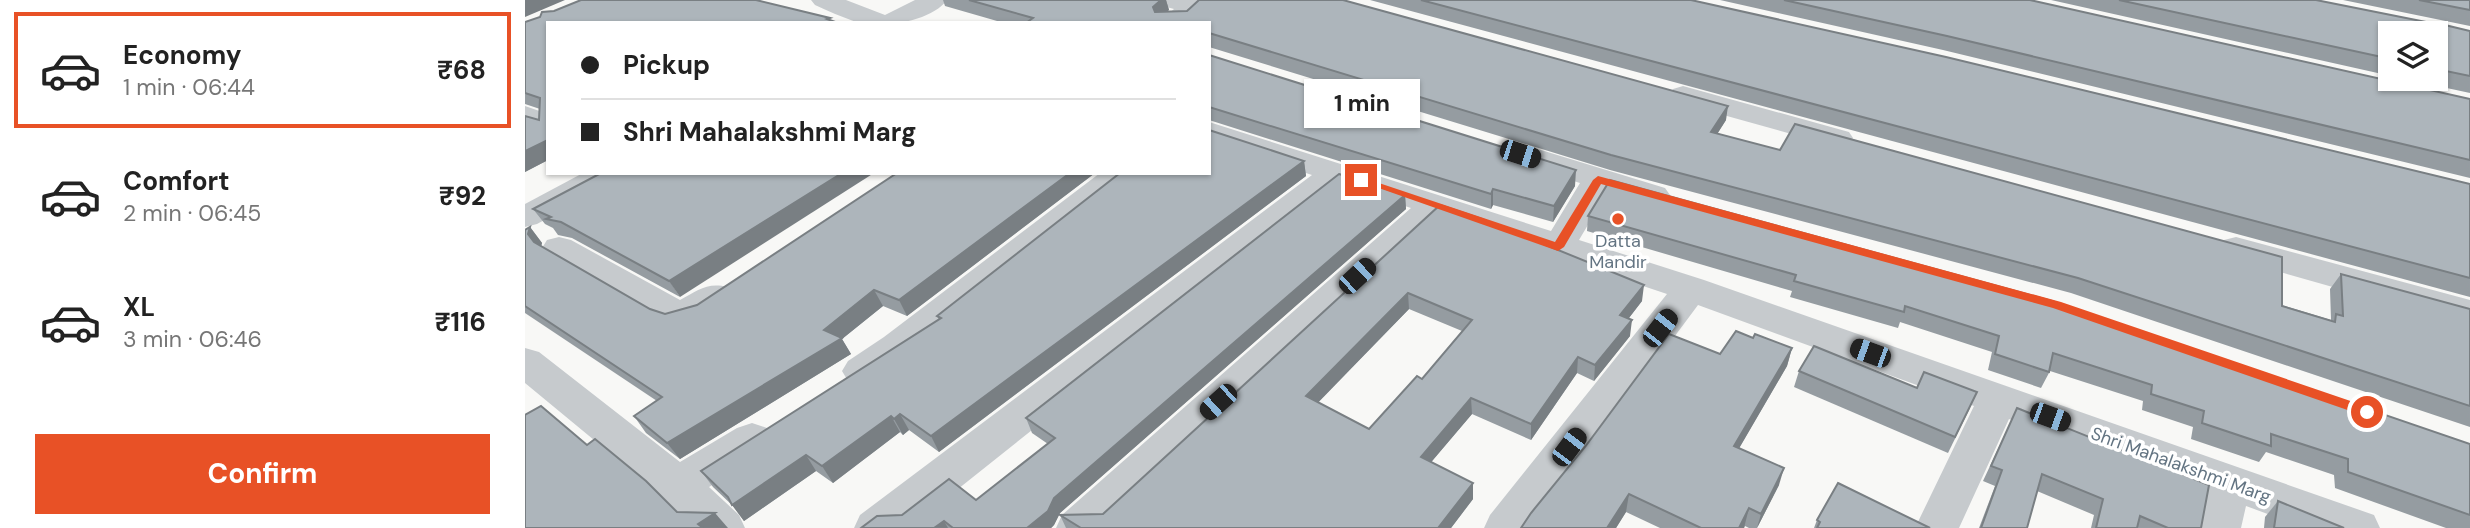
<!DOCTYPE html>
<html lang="en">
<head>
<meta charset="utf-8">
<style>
	body { margin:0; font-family:"DM Sans",sans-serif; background:#f2f2f2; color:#222; height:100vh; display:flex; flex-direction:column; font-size:26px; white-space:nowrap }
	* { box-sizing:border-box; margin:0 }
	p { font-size:23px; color:#767676 }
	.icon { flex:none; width:38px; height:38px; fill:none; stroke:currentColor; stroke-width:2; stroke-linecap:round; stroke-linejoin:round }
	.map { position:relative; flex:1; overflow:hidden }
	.side { display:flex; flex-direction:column; background:#fff; width:525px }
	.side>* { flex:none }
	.top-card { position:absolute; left:21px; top:21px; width:665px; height:154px; border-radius:0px; box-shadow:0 2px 5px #0004; display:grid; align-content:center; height:154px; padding:0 35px; background:#fff }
	.tools { position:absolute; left:1853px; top:21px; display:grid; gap:14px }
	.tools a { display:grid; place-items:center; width:70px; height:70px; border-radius:0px; background:#fff; box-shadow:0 2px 5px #0004; font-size:35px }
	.end { position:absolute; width:32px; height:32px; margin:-16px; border:9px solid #e85126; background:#fff; box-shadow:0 0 0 4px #fff }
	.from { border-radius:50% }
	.bubble { position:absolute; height:49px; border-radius:0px; background:#fff; box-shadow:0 2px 5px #0004; font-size:23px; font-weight:700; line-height:49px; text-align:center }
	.car { position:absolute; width:21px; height:42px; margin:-21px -10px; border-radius:9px; box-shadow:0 0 5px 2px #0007; background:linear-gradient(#222 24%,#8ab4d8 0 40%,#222 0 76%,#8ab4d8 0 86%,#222 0) }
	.top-card b { display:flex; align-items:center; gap:24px; height:66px; font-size:26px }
	.top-card b+b { border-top:2px solid #e0e0e0 }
	.top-card i { width:18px; height:18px; background:#222 }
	ul { padding:12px 0 0; list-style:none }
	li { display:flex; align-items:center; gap:21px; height:116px; margin:0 14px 10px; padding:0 21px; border:4px solid transparent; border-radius:0px }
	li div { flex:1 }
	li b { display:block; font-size:26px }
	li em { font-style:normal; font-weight:700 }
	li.current { border-color:#e85126 }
	li>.icon { width:63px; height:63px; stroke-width:1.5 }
	.primary-button { display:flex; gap:14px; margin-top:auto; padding:14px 35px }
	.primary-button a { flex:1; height:80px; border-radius:0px; background:#e85126; color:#fff; font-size:28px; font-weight:700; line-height:80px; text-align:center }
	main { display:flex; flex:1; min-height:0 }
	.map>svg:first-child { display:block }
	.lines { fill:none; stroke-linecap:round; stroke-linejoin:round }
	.minor { fill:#c6cacd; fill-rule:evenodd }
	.wall { fill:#959ca1; fill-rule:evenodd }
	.shaded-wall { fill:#797f83 }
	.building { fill:#adb5bb; stroke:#797f83; stroke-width:2; fill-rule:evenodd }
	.route { fill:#e85126 }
	.poi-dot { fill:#e85126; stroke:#fff; stroke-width:2.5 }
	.labels { text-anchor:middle; stroke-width:7; stroke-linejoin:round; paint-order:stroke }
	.poi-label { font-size:18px; fill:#637482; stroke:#fff }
	.street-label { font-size:18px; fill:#637482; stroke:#fff }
</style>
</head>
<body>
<main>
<section class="side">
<ul>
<li class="current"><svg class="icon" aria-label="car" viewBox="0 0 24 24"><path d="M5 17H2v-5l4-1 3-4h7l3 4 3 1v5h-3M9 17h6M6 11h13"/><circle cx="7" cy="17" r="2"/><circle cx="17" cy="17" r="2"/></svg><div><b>Economy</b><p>1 min · 06:44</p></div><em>₹68</em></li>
<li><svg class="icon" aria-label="car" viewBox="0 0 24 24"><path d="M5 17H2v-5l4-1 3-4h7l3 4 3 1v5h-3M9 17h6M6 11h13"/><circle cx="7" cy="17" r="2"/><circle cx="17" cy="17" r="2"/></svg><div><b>Comfort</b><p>2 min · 06:45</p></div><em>₹92</em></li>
<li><svg class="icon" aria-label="car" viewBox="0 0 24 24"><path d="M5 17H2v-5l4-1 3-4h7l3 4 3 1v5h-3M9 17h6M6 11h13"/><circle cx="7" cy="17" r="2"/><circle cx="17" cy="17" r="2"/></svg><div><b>XL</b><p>3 min · 06:46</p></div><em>₹116</em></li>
</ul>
<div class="primary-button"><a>Confirm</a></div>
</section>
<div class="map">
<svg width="1945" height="528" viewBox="0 0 1945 528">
	<rect width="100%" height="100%" fill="#f8f8f6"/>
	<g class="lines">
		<g class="minor">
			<path d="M286 0H321L360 15 390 0H422C406 22 355 29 331 22 317 17 303 11 290 5Z"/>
			<path d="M630 0H676L683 6 663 23H633L649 9 634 5Z"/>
			<path d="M1158 86 1324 132 1328 138 1324 144 1313 147 1148 101 1144 95 1148 89Z"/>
			<path d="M0 106 23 114V133L0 125Z"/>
			<path d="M684 122 1026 231 1055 183 994 164 990 157 994 150 1005 148 1016 150 1140 188 1145 195 1140 202 1129 205 1083 191 1054 240 1179 280 1849 515 1855 528H1781L1721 506 1716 528H1672L1681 491 1484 419 1434 528H1390L1449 406 1173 305 1007 528H959L965 515 1142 294 915 218 583 528H531L537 515 886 208 815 185 384 528H329L335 515 787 175 684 141Z"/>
			<path d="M58 173H98L93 180 12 224 0 227V204Z"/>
			<path d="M575 173H611L606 180 385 357C365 371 349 389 323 381L317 371 323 361 359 337Z"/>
			<path d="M34 237 46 240 155 300C172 291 182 282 202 287L207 296C194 318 162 330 138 323L22 256 17 248 22 240Z"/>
			<path d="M1711 237 1945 300V326L1699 256 1694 248 1699 240Z"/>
			<path d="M0 348 14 352 155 462 212 428 227 423 242 428 248 439 242 450 184 487 214 515 220 528H169L138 497 0 383Z"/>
		</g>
	</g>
	<g class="wall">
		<path d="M418 0H641L644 10 642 11 1201 120 1192 134 1806 320 1805 289 1816 274 1945 309V427L1546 293 1085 170 684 47V23H479L420 6Z"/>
		<path d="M845 0H1166L1945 184V297Z"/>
		<path d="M1195 0H1505L1945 99V178L1418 50Z"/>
		<path d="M1526 0H1791L1945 31V93L1880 79H1911V33H1866V76Z"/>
		<path d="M1818 0H1945V26Z"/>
		<path d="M305 18 306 21 23 23V160L0 172V116L14 120 15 109 0 104V22Z"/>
		<path d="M684 55 1050 186 1028 222 968 205 966 209 684 120Z"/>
		<path d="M779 161 781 176 414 452 384 430 378 435 375 432 308 483 291 471 219 521 208 506 188 487 176 471 414 320 412 316Z"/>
		<path d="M76 173 155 297 47 238 33 235 28 228 20 224 8 209Z"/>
		<path d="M372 173H570L382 316 358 306 317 339 326 354 155 459 121 433 109 416 132 401 0 313V230L5 227 17 243 16 247 125 309 140 314 172 305Z"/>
		<path d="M880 195 881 209 535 513 529 525 526 528H336L377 515 451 500 523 444 507 433 501 418Z"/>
		<path d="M915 205 1117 301 1103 319 1105 336 1069 381 1052 373 1006 440 947 414 906 462 948 499 926 528H541L535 515 578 514ZM884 309 937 331 897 379 844 429 793 402Z"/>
		<path d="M1063 216 1945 444V528H1921L1810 488 1809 475 1741 452 1734 462 1666 439 1668 427 1617 410 1618 401 1525 371 1516 388 1463 370 1467 352 1375 322 1373 328 1265 297 1267 291 1062 231Z"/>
		<path d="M1228 338 1267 348 1262 366 1214 448 1254 485 1232 528H1224L1220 526 1219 528H1135L1101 512 1091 528H996L1195 354Z"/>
		<path d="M1274 371 1392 388 1445 408 1423 453 1269 387Z"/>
		<path d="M1492 408 1676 528H1566L1569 515 1512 491 1502 528H1454L1470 486 1458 481Z"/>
		<path d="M1753 501 1819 528H1739L1740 517Z"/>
		<path d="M1292 520 1405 528H1289Z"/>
	</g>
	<g class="shaded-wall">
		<path d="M0 0H40L0 17Z"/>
		<path d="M636 0H641L644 10 631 21 628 7Z"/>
		<path d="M1203 106 1201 120 1184 147 1186 132Z"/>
		<path d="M23 140V160L0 172V151Z"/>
		<path d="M779 161 781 176 414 452 406 436Z"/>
		<path d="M1051 170 1050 186 1028 222 1029 206Z"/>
		<path d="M317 173H349L155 297 144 281Z"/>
		<path d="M545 173H570L382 316 374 300Z"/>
		<path d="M968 189V205L966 209V194Z"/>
		<path d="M880 195 881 209 535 513 529 525 526 528H502L529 498Z"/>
		<path d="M5 227 17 243 15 249 21 258 3 234Z"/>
		<path d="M1119 285 1117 301 1094 331 1095 315Z"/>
		<path d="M349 290 358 306 317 339 326 354 155 459 142 443 299 330Z"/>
		<path d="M883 293 884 309 784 412 781 396Z"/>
		<path d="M1107 320 1105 336 1069 381 1070 365Z"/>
		<path d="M1267 348 1262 366 1205 464 1209 446Z"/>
		<path d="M1053 357 1052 373 1006 440V424Z"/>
		<path d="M946 398 947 414 897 473 896 457Z"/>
		<path d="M375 414 384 430 378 435 369 419Z"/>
		<path d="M366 416 375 432 308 483 297 466Z"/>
		<path d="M281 455 291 471 219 521 207 505Z"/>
		<path d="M1259 468 1254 485 1232 528 1236 514Z"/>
		<path d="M948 483V499L926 528H913Z"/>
		<path d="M1104 494 1101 512 1091 528H1082Z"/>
		<path d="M1224 508 1219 528H1214Z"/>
		<path d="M190 513 203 528H177L173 524Z"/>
		<path d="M419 521 423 528H409Z"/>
	</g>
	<g class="building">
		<path d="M56 0H231L305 18 302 19 313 23H23V140L0 151V116L14 120 15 98 0 93V22L15 17 17 12 29 11Z"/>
		<path d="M444 0H636L628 7 630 12 662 11 674 0H818L1203 106 1186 132 1255 150 1270 124 1757 257V306L1810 322 1811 314 1818 316 1816 274 1945 309V406L1553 278 1086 155 684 33V23H501L508 18Z"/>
		<path d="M896 0H1166L1421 57 1945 184V278Z"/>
		<path d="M1259 0H1505L1945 99V160L1422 36Z"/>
		<path d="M1594 0H1791L1901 22H1917L1920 25 1945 31V76L1911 69V33H1866V59Z"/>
		<path d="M1894 0H1945V10Z"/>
		<path d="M684 55 1051 170 1029 206 968 189 966 194 684 107Z"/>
		<path d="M684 130 779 161 406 436 375 414 369 419 366 416 297 466 281 455 207 505 203 497 176 471 416 318 412 316 595 173H684Z"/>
		<path d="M76 173H317L144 281 36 222 21 219 26 217 8 209Z"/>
		<path d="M372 173H545L374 300 349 290 299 330 317 338 142 443 109 416 137 397 0 306V230L5 227 3 234 9 242 125 309 140 314 172 305Z"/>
		<path d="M814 174 880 195 529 498 523 511 502 528H428L419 521 409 528H336L352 516 377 515 424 479 451 500 530 438 501 418Z"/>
		<path d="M1085 180 1527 301 1945 444V515L1823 472V459L1746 434V446L1677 423 1679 411 1626 394 1627 385 1528 353 1524 372 1470 354 1474 336 1380 306 1379 312 1269 281 1271 275 1063 216Z"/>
		<path d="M915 205 957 219 1119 285 1095 315 1107 320 1070 365 1053 357 1006 424 946 398 896 457 948 483 913 528H556L535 515 578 514ZM883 293 947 320 897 379 892 376 844 429 781 396Z"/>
		<path d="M1211 331 1228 338 1230 334 1267 348 1209 446 1259 468 1236 514 1224 508 1214 528H1176L1104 494 1082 528H996L1006 513 1060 447 1144 334 1195 354Z"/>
		<path d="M1289 346 1392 388 1399 372 1452 392 1430 437 1274 371Z"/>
		<path d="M16 406 62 445 70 439 121 481 152 512 190 513 173 524 178 528H0V415Z"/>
		<path d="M1492 408 1684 485 1676 528H1643L1615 516 1612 528H1571L1578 499 1517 474 1502 528H1456L1477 470 1466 466Z"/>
		<path d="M1313 483 1405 528H1292L1295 522 1292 520Z"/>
		<path d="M1753 501 1819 528H1749Z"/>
	</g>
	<path class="route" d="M1073 176 1536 302 1846 408 1848 412 1846 415H1837L1528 308 1076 184 1039 247 1033 251 831 180 839 178 1030 242 1068 180Z"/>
	<circle class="poi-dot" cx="1093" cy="219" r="7"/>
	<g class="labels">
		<g class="poi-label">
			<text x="1093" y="247">Datta<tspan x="1093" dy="21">Mandir</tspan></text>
		</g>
		<g class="street-label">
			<text transform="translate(1656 465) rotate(20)" y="6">Shri Mahalakshmi Marg</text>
		</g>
	</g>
</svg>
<div class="tools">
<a><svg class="icon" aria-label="layers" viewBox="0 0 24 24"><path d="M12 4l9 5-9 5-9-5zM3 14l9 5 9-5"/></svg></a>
</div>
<i class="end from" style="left:1842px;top:412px"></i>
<i class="end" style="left:836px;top:180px"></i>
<div class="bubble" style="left:779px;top:79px;width:116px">1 min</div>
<i class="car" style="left:995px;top:154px;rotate:108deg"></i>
<i class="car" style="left:832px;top:276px;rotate:47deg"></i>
<i class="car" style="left:1135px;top:328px;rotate:38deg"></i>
<i class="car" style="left:1345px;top:353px;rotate:290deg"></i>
<i class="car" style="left:693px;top:402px;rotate:228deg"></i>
<i class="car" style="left:1525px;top:417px;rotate:110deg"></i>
<i class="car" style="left:1044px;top:447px;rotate:37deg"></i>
<div class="top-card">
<b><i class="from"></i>Pickup</b>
<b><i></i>Shri Mahalakshmi Marg</b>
</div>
</div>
</main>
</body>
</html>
